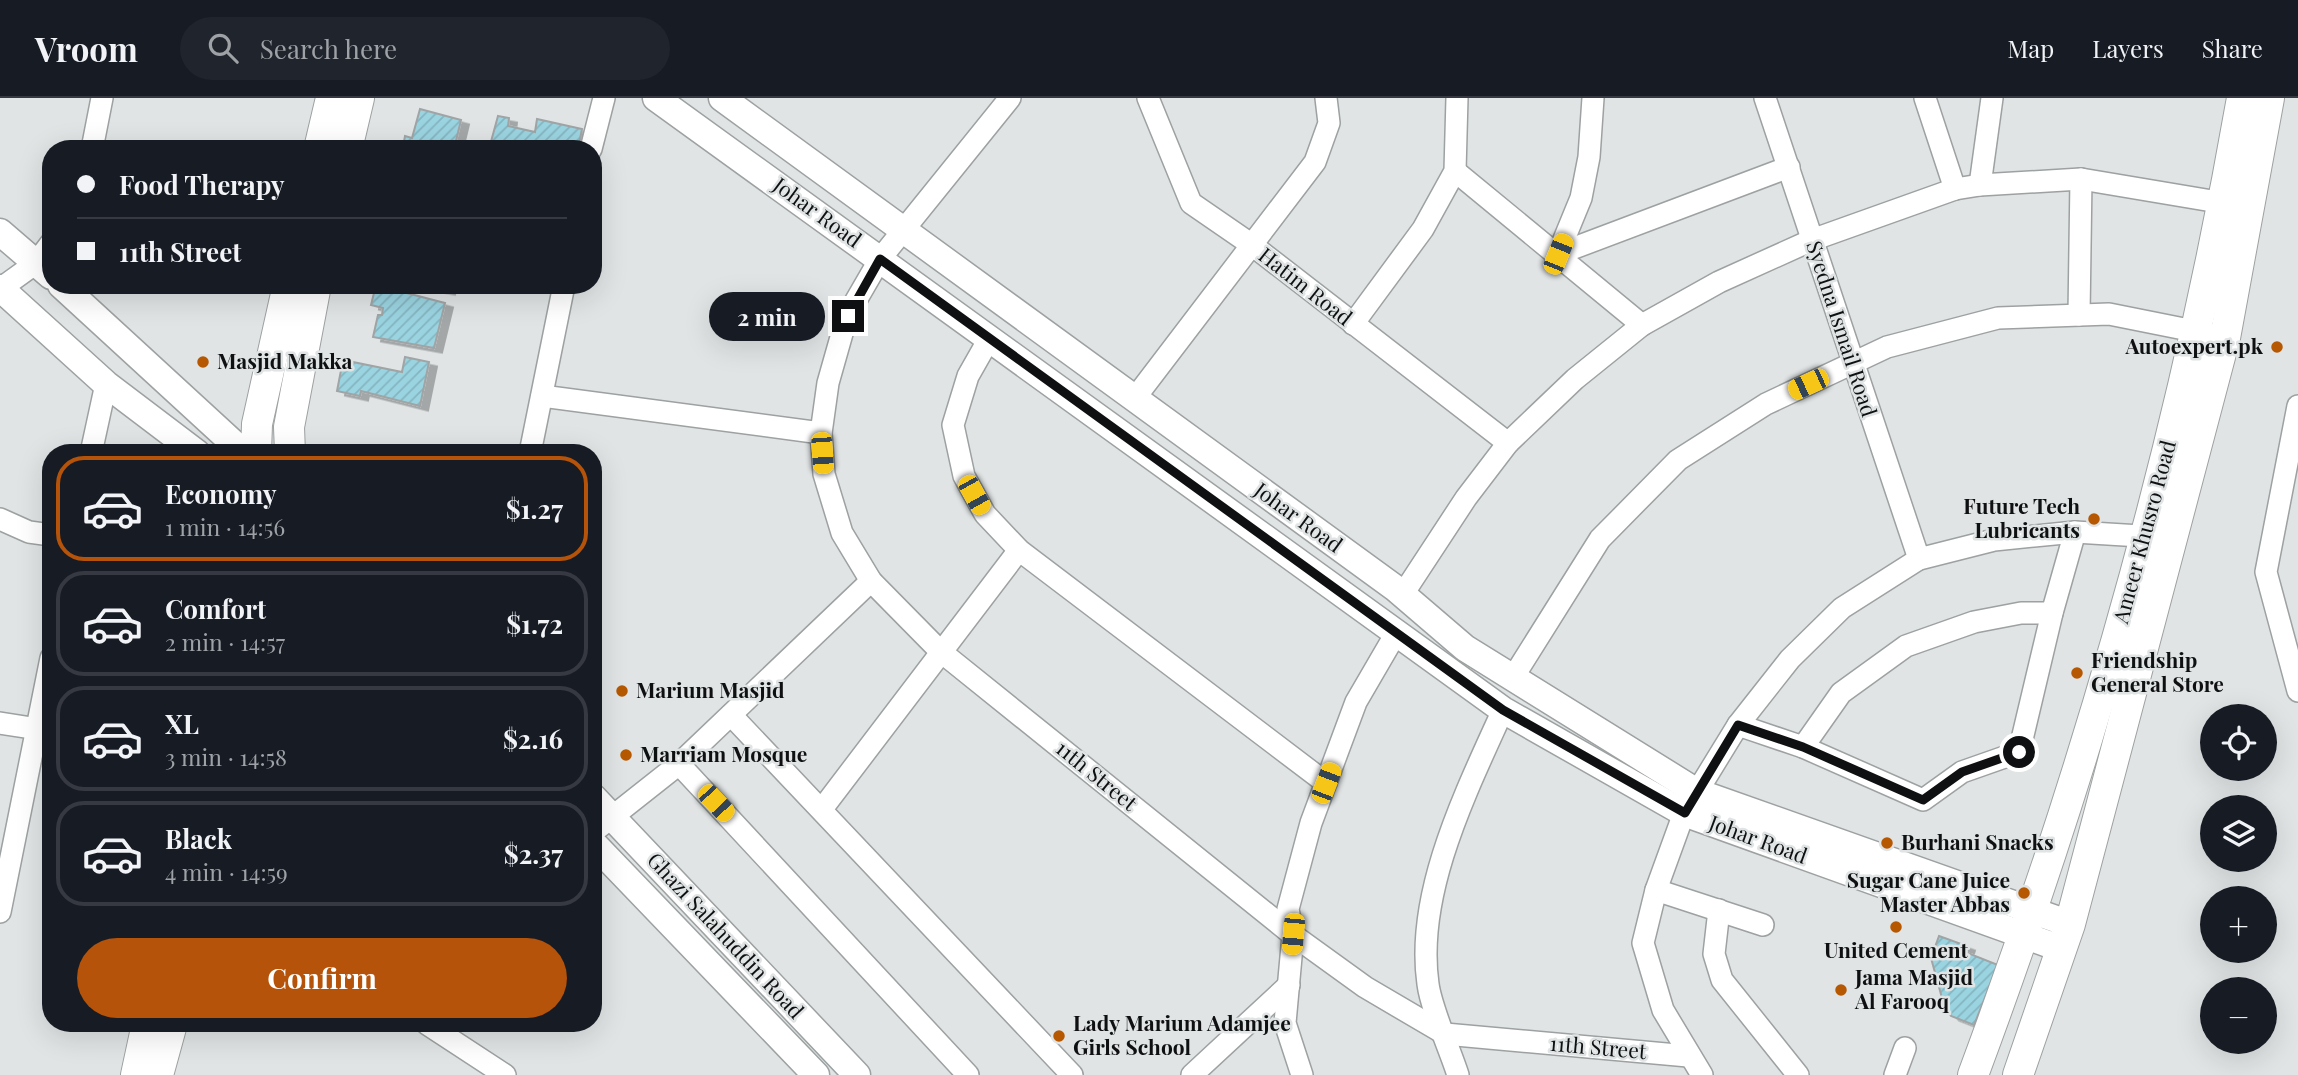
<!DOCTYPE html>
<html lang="en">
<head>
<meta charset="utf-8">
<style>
	body { margin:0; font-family:"Playfair Display",serif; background:#20242c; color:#f1f3f6; height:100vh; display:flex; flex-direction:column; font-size:26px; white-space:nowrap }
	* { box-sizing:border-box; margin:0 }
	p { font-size:23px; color:#9ea1a6 }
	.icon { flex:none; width:38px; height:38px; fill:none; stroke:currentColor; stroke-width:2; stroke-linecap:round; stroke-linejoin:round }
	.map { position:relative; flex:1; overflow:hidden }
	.panel { position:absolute; left:42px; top:346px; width:560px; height:588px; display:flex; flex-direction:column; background:#171b24; border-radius:28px; box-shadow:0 7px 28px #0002 }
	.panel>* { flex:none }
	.top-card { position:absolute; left:42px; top:42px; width:560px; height:154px; border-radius:28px; box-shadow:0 7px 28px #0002; display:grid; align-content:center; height:154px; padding:0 35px; background:#171b24 }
	.tools { position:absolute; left:2200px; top:606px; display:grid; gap:14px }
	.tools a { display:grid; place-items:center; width:77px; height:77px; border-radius:50%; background:#171b24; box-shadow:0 7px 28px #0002; font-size:35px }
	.end { position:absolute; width:32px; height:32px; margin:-16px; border:9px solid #0f1011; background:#fff; box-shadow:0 0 0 4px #fff }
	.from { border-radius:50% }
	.bubble { position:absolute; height:49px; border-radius:24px; background:#171b24; box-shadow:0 7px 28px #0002; font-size:23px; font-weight:700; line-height:49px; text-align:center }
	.car { position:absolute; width:21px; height:42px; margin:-21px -10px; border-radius:9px; box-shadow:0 0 5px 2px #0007; background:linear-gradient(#f5c518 24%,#345 0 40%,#f5c518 0 76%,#345 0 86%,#f5c518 0) }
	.top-card b { display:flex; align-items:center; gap:24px; height:66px; font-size:26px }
	.top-card b+b { border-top:2px solid #363941 }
	.top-card i { width:18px; height:18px; background:#f1f3f6 }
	ul { padding:12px 0 0; list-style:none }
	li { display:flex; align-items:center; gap:21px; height:105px; margin:0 14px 10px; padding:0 21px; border:4px solid #363941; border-radius:28px }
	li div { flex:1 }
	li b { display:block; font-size:26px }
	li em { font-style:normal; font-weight:700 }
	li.on { border-color:#b45309 }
	li>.icon { width:63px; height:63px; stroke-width:1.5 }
	.action { display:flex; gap:14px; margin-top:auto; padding:14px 35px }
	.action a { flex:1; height:80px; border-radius:42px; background:#b45309; color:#fff; font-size:28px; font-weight:700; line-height:80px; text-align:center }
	header { display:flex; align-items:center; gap:42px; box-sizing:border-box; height:98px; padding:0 35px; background:#171b24; border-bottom:2px solid #363941 }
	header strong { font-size:33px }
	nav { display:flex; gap:38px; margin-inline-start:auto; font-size:24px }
	.search { width:490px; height:63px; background:#20242c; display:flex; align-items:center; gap:18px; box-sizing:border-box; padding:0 24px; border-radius:38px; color:#9ea1a6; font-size:26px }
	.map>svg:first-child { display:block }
	.building { fill:url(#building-hatch); stroke:#a1a4a5; stroke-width:2; filter:url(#shadow) }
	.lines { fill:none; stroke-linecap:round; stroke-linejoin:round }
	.minor-casing { stroke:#9da1a1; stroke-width:24 }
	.tertiary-casing { stroke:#9da1a1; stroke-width:29 }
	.secondary-casing { stroke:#9da1a1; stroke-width:32 }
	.minor { stroke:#fff; stroke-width:21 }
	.tertiary { stroke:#fff; stroke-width:26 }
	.secondary { stroke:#fff; stroke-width:30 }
	.route { stroke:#0f1011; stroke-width:9 }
	.poi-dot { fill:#b55801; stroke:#e0e4e5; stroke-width:2.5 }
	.labels { text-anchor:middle; stroke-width:5; stroke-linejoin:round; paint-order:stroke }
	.street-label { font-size:21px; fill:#0f1011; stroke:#e0e4e5 }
	.poi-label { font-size:21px; font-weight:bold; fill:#0f1011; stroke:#e0e4e5; text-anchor:start }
</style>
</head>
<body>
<header>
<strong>Vroom</strong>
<div class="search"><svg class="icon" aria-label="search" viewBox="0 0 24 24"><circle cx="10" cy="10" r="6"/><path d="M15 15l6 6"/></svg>Search here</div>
<nav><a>Map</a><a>Layers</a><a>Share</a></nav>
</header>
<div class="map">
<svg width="2298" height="977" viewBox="0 0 2298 977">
	<defs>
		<pattern id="building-hatch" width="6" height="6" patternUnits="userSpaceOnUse" patternTransform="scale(1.75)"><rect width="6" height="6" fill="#9bd4e1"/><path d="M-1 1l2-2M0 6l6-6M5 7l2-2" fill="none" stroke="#84b5c0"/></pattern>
		<filter id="shadow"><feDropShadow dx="8" dy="4.5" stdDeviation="0" flood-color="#0004"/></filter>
	</defs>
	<rect width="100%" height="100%" fill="#e0e4e5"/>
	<g class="building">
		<path d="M420 11 461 22 454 51 403 49 405 38 412 40Z"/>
		<path d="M498 18 509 20 508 28 535 34 537 21 582 31 578 51H489Z"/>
		<path d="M376 187 445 205 434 250 373 239 378 217H382L383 210 371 207Z"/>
		<path d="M420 187H448L447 192Z"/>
		<path d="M405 259 429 264 420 308 361 293 360 298 337 293 343 262 402 274Z"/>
		<path d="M1939 838 1967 848 1965 854 1998 867 1974 927 1951 918 1945 911 1931 860Z"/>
	</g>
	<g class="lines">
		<defs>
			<g id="minor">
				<path d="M1010 0 880 161 847 218 828 285 821 335 824 376 842 435 871 483 940 553 1293 837 1365 889 1445 936 1688 958"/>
				<path d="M1148 0 1191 105 1252 147 1508 345"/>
				<path d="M1765 0 1919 461"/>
				<path d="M1925 0 1955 91"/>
				<path d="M92 51 102 0"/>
				<path d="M591 51 604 0"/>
				<path d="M1455 73 1642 227"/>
				<path d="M1980 87 1992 0"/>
				<path d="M1558 156 1789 69"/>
				<path d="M1558 156 1581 100 1589 59 1593 0"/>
				<path d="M0 191 36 165 51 145"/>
				<path d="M2079 217 2081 81"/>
				<path d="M1353 226 1423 131 1455 73 1457 0"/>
				<path d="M989 241 968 278 953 327 964 378 985 416 1019 452 1326 685"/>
				<path d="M542 298 821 335"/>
				<path d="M1135 300 1315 64 1329 25 1326 0"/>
				<path d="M2298 308 2266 474 2298 593"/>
				<path d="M91 355 106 286"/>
				<path d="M530 355 564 187"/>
				<path d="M0 421 29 434 51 437"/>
				<path d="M1403 496 1466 400 1508 345 1575 281 1642 227 1719 184 1812 142 1955 91 1980 87 2081 81 2236 107"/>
				<path d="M1512 581 1600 441 1678 362 1766 306 1887 249 1998 220 2109 216 2209 236"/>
				<path d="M731 617 1072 977"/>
				<path d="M0 625 51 633"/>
				<path d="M1738 627 1803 649 1923 702 1962 674 2019 654 2052 515 2075 434"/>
				<path d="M1803 649 1841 595 1906 548 1974 524 2021 515H2052"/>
				<path d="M679 666 968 977"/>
				<path d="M822 711 1019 452"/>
				<path d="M593 734 679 666 871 483"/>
				<path d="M1656 792 1763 827"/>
				<path d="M1719 812 1714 856 1722 882 1798 977"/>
				<path d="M0 814 51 560"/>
				<path d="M427 926 505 977"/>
				<path d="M1192 977 1289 887"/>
				<path d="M1302 977 1285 925 1293 837 1288 811 1311 725 1356 604 1395 537"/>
				<path d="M1458 977C1450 952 1431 910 1428 886 1415 795 1466 694 1503 612"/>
				<path d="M1702 977 1663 912 1643 845 1656 792 1684 715 1738 627 1790 561 1842 510 1919 461 1994 442 2075 434 2157 439"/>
				<path d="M1895 977 1905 950"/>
			</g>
			<g id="tertiary">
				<path d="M656 0 1503 612 1684 715 2062 851"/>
				<path d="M722 0 1395 490 1465 550 1697 694 2070 826"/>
				<path d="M0 134 51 178"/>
				<path d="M61 187 244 355"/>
				<path d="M0 190 106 286 197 355"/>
				<path d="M593 699 857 977"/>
				<path d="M593 745 816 977"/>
			</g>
			<g id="secondary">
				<path d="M319 51 331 0"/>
				<path d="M347 51 359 0"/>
				<path d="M256 355 257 326 288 187"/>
				<path d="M290 355 289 329 316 187"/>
				<path d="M136 977 147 926"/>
				<path d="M158 977 172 926"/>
				<path d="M1973 977C2091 660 2184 333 2242 0"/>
				<path d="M2018 977 2070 826 2225 240 2269 0"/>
			</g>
		</defs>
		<use href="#minor" class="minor-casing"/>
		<use href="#tertiary" class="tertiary-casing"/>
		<use href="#secondary" class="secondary-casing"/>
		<use href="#minor" class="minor"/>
		<use href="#tertiary" class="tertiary"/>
		<use href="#secondary" class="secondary"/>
	</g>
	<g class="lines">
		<path class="route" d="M848 218 880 161 1503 612 1685 715 1738 627 1803 649 1923 702 1962 674 2019 654"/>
	</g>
	<g class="poi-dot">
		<circle cx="2277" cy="249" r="7"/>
		<circle cx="203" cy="264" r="7"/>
		<circle cx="2094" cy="421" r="7"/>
		<circle cx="2077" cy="575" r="7"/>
		<circle cx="622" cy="593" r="7"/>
		<circle cx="626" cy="657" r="7"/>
		<circle cx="1887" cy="745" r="7"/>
		<circle cx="2024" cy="795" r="7"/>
		<circle cx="1896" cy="829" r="7"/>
		<circle cx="1841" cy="892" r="7"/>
		<circle cx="1059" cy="938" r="7"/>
	</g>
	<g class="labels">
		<g class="street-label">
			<text transform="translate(817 115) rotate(36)" y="7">Johar Road</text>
			<text transform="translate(1305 189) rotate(38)" y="7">Hatim Road</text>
			<text transform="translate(1841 231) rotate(72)" y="7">Syedna Ismail Road</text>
			<text transform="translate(1298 420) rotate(36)" y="7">Johar Road</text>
			<text transform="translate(2145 434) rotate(-75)" y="7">Ameer Khusro Road</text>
			<text transform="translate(1096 678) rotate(39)" y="7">11th Street</text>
			<text transform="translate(1758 742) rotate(20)" y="7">Johar Road</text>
			<text transform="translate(725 838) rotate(47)" y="7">Ghazi Salahuddin Road</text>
			<text transform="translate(1598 950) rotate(5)" y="7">11th Street</text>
		</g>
		<g class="poi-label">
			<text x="2263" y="256" text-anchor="end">Autoexpert.pk</text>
			<text x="217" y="271">Masjid Makka</text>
			<text x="2080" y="416" text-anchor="end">Future Tech<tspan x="2080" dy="24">Lubricants</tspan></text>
			<text x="2091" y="570">Friendship<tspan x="2091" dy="24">General Store</tspan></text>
			<text x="636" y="600">Marium Masjid</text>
			<text x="640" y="664">Marriam Mosque</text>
			<text x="1901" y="752">Burhani Snacks</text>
			<text x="2010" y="790" text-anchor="end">Sugar Cane Juice<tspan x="2010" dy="24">Master Abbas</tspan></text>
			<text x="1896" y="860" text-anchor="middle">United Cement</text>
			<text x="1855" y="887">Jama Masjid<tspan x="1855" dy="24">Al Farooq</tspan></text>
			<text x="1073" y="933">Lady Marium Adamjee<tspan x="1073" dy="24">Girls School</tspan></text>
		</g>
	</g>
</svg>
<div class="tools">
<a><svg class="icon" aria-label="locate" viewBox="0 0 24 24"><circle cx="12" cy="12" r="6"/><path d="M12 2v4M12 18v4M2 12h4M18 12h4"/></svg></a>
<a><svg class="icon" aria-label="layers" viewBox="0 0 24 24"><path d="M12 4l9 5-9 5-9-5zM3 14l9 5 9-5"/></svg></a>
<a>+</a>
<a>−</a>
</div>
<i class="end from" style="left:2019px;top:654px"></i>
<i class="end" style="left:848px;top:218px"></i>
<div class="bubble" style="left:709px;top:194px;width:116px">2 min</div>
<i class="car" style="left:1558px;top:156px;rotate:22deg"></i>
<i class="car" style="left:1808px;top:286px;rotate:245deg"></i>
<i class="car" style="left:822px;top:355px;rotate:176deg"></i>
<i class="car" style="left:974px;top:397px;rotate:151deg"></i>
<i class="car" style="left:1326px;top:685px;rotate:21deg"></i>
<i class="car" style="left:716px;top:705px;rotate:137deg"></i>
<i class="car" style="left:1293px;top:836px;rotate:185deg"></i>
<div class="top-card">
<b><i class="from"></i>Food Therapy</b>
<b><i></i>11th Street</b>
</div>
<section class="panel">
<ul>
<li class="on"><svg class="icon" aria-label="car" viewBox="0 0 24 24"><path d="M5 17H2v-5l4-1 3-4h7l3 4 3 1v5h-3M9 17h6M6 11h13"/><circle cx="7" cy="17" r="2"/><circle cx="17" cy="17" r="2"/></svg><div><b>Economy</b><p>1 min · 14:56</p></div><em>$1.27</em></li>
<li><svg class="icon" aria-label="car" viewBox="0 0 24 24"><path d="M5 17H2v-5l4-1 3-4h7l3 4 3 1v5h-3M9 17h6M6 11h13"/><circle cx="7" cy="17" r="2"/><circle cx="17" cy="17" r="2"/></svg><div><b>Comfort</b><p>2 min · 14:57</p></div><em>$1.72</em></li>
<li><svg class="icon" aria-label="car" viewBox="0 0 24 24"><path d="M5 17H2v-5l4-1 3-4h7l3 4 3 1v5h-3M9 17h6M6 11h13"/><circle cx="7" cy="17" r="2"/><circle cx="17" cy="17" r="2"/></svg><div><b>XL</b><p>3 min · 14:58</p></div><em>$2.16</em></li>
<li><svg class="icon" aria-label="car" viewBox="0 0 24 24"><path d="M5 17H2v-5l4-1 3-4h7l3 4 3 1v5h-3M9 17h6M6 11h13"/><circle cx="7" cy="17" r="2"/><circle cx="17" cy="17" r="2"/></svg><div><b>Black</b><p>4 min · 14:59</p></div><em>$2.37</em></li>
</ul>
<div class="action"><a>Confirm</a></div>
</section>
</div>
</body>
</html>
